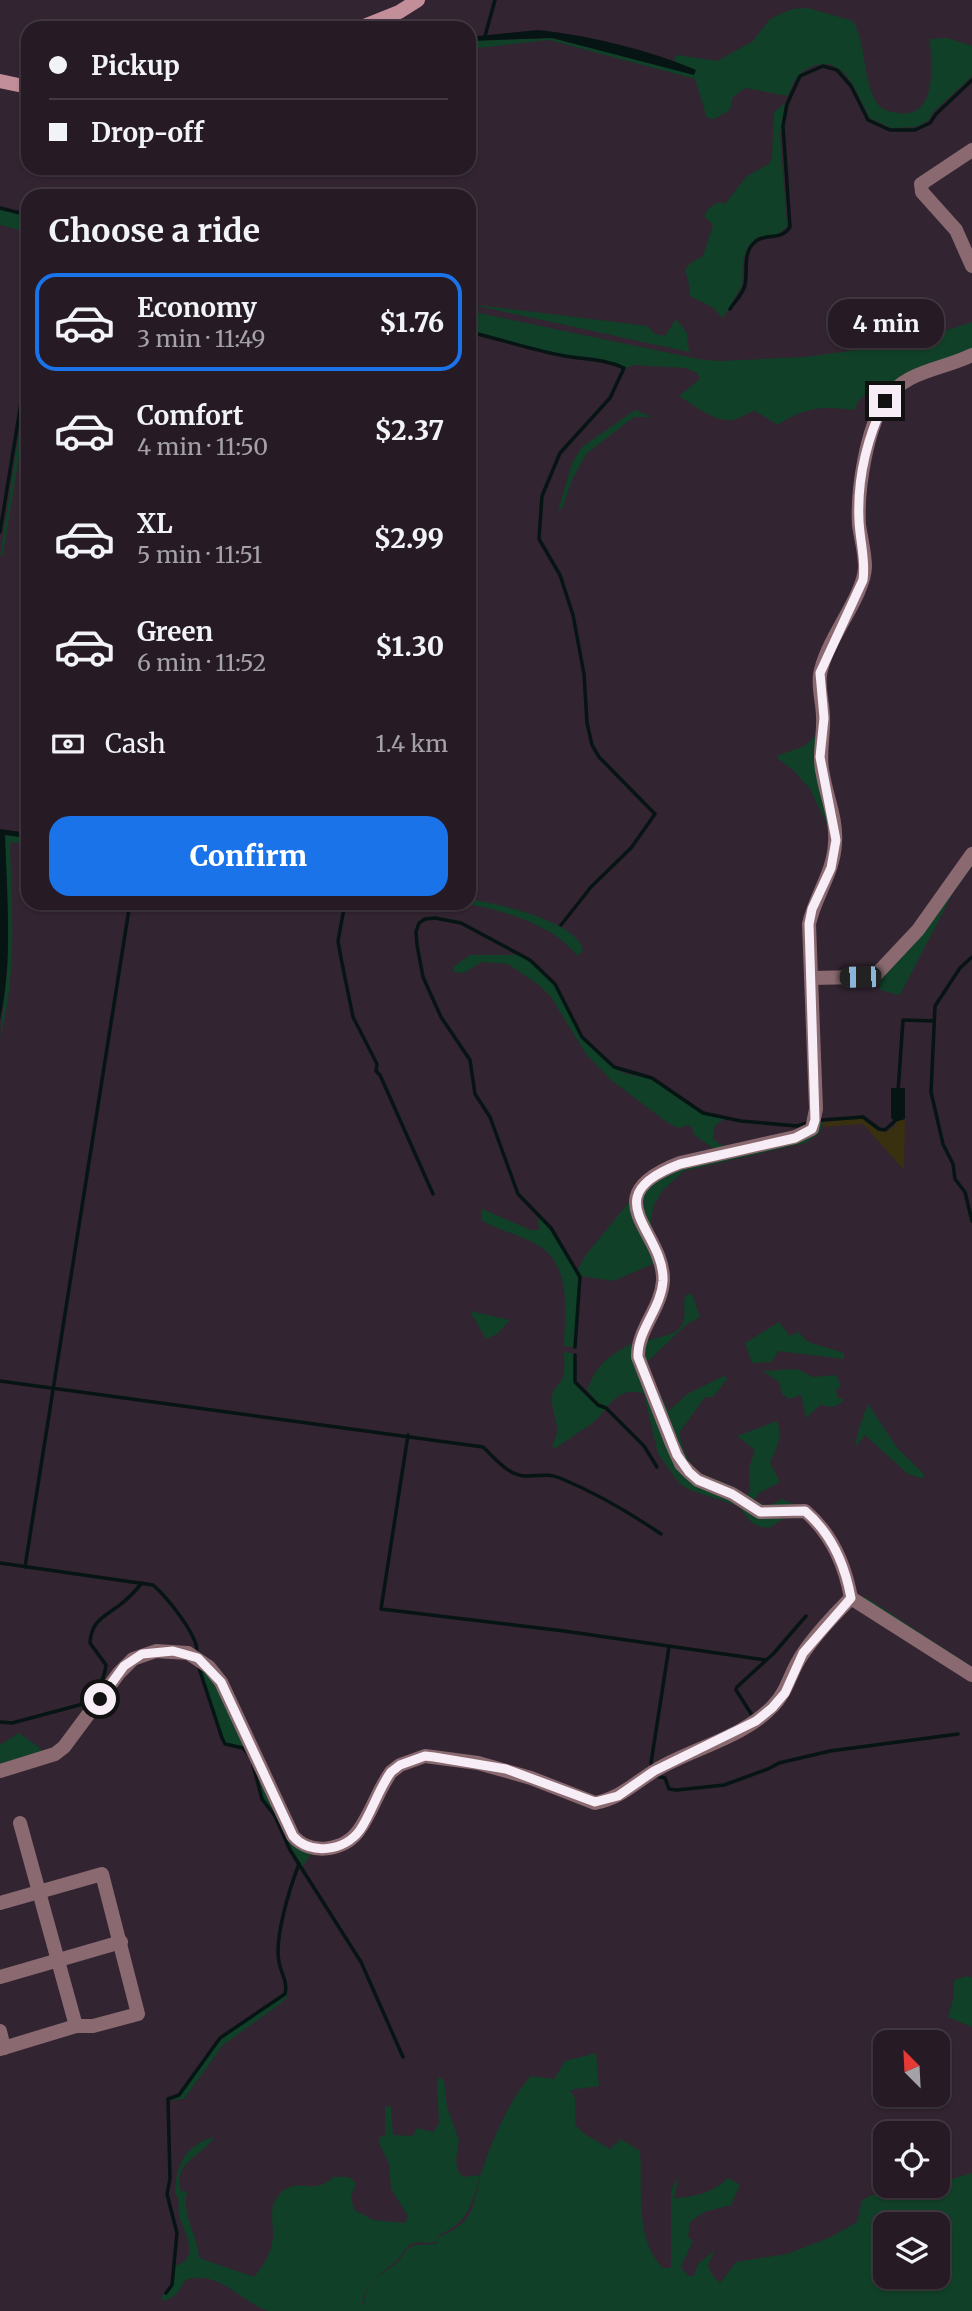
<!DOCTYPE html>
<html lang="en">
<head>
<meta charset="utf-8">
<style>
	body { margin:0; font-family:Merriweather,serif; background:#2e242d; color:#f1f3f6; height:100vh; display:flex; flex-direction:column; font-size:26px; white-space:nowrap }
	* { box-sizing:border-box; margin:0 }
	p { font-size:23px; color:#a4a1a7 }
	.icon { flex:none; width:38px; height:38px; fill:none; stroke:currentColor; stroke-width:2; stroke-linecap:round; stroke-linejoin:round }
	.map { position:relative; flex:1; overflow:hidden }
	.panel { position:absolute; left:21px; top:189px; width:455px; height:721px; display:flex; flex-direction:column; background:#261b25; border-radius:21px; box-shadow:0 2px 5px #0004,0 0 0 2px #423942 }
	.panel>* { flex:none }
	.top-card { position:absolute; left:21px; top:21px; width:455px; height:154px; border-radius:21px; box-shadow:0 2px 5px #0004,0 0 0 2px #423942; display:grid; align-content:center; height:154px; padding:0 28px; background:#261b25 }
	.needle { width:46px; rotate:336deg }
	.buttons { position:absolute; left:873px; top:2030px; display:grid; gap:14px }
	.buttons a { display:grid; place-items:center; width:77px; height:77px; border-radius:14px; background:#261b25; box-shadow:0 2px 5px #0004,0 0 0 2px #423942; font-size:35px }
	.end { position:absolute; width:32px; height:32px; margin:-16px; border:9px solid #f7edf6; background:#111; box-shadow:0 0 0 4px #111 }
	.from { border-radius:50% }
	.bubble { position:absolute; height:49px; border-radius:21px; background:#261b25; box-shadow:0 2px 5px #0004,0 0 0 2px #423942; font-size:23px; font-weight:800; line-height:49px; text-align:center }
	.car { position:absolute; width:21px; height:42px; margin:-21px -10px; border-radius:9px; box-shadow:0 0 5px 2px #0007; background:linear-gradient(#222 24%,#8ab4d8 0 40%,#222 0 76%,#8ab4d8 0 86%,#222 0) }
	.top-card b { display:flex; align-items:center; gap:24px; height:66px; font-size:26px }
	.top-card b+b { border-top:2px solid #423942 }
	.top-card i { width:18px; height:18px; background:#f1f3f6 }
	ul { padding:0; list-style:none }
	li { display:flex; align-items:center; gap:21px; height:98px; margin:0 14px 10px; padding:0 14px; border:4px solid transparent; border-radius:21px }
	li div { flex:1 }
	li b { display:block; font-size:26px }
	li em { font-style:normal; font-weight:800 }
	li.selected { border-color:#1a73e8 }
	li>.icon { width:63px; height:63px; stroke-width:1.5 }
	h2 { padding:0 28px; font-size:32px; line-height:84px }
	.pay { display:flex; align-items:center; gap:18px; height:77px; padding:0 28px; font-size:26px }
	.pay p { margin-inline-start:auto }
	.button { display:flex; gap:14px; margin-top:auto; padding:14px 28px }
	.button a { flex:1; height:80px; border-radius:21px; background:#1a73e8; color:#fff; font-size:28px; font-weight:800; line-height:80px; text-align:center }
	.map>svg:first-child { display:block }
	.green { fill:#114028; fill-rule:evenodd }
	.sand { fill:#393010 }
	.water { fill:#071414 }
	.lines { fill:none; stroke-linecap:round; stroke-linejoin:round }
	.stream { stroke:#071414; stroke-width:3.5 }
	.street { stroke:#8a6a70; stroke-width:14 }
	.secondary { stroke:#c18e99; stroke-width:14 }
	.route { stroke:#f7edf6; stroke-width:9 }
</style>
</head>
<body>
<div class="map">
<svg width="972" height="2311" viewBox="0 0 972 2311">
	<rect width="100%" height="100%" fill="#322431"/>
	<g class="green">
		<path d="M808 8 853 21C867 46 862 75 875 100 880 109 887 111 897 113 939 119 931 64 930 39L947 38 972 46V76L933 112 928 121 915 127 891 128 870 118 853 85 844 72 830 64 815 65 803 71 794 81 788 96 745 88 733 97 730 110 714 119 707 118 695 79 549 40 469 49 470 41 552 38 695 70 674 61 676 55 717 61 753 41 770 19 792 9Z"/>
		<path d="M785 103 780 135 787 226 779 234 757 237 749 245 743 259 742 285 723 318 712 307 690 296C690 268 674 272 703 256L713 225 704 216 709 208 719 202 725 204 747 176 769 164 772 158 774 112Z"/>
		<path d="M0 210 28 216V232L0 225Z"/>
		<path d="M469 304 647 326 655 334 665 336 676 319 687 333 689 352Z"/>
		<path d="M469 311 698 359 719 361 805 357 908 343 972 322V351L897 382 870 390 859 400 854 410C823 406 804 407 778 425L755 411C747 413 740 418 733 420 715 423 693 404 679 396L700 379 697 373 686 368 634 365 625 368 594 358 562 355 469 331Z"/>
		<path d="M28 376V403L3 554 0 556Z"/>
		<path d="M635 410 653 417H634L586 454 572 480 563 507 558 511 572 463 582 447Z"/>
		<path d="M821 730 833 837 810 789 793 770 777 758 779 755 805 746Z"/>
		<path d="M5 835 28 838V844L12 842 10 845C12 910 17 975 0 1039L8 963Z"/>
		<path d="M972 859V867L954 891 900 995 880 990V977Z"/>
		<path d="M469 899C496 903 577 921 583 950L577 956C554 924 497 908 459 903H469Z"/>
		<path d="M470 955H520L529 961 555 985 581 1037 614 1067 623 1073 651 1079 703 1113 725 1119 715 1125 713 1138 719 1144 726 1146 714 1149 693 1134V1129L688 1125 678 1128 668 1123 611 1080 586 1054 551 997 539 985 508 964 482 962 464 973 454 972 453 967Z"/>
		<path d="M823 1122 820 1133 805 1143 684 1171 663 1190 654 1205 651 1219 656 1247C640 1217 632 1203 658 1176Z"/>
		<path d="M638 1191 658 1262 613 1281 581 1276 578 1269 585 1256Z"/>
		<path d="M482 1209 531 1230H539L538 1215 556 1237 580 1277 574 1347 564 1346C565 1310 573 1261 532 1242 515 1234 497 1229 481 1220Z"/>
		<path d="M692 1294 700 1317 686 1325 645 1364 669 1411 687 1394 724 1376 727 1379 713 1397H705L679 1433C692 1488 711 1469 747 1495L750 1492 749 1468 755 1450 737 1436 777 1421C783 1437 776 1449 770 1463L780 1482 759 1493 754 1500 768 1506 782 1499C792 1504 804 1505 813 1512 837 1528 851 1568 857 1595L869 1599 963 1661 972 1667V1671L854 1597 849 1575 832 1539 805 1511 759 1509 733 1492 707 1483 692 1473 681 1461 642 1365 639 1350 656 1315 647 1341C661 1335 681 1337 684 1318 686 1310 682 1303 686 1295Z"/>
		<path d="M470 1311 510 1320 497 1334 486 1339Z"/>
		<path d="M779 1322 790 1336 798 1332 808 1342 844 1353V1359L779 1351 771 1362 752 1363 745 1343Z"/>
		<path d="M638 1340 676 1460 734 1498 792 1513 769 1528 761 1527 752 1523 738 1506 690 1490 680 1484 658 1454 644 1394C628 1388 617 1395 607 1407L599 1404 587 1390C598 1361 611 1355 638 1340Z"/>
		<path d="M564 1352 574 1354V1382L598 1406 606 1409 594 1422 554 1449 552 1445C564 1427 551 1416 552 1398 552 1388 558 1387 562 1379 566 1371 564 1361 564 1352Z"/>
		<path d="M797 1369 813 1377 836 1375 841 1386 836 1390 838 1398 844 1399C837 1409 830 1407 820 1405L806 1418 801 1395 789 1399 782 1394 779 1382 763 1371Z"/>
		<path d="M868 1404 898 1449 923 1473 924 1479 908 1474 865 1435 855 1447 858 1431Z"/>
		<path d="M208 1668 281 1818 313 1852 302 1867 263 1798 249 1754 244 1747 226 1743 223 1737 201 1676V1669Z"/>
		<path d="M19 1733 40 1748 43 1755 0 1768V1745Z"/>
		<path d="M967 1976 972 1978V2027L948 2017 954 1996V1980Z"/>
		<path d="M288 1988 287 1997 280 2004 223 2045 184 2099 169 2100 180 2095 221 2039 285 1994Z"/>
		<path d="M596 2053 599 2086 570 2090 575 2099V2124L583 2133 610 2149 621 2139 640 2151C643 2189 634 2239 663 2268H671V2190L679 2176 674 2198C693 2198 714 2192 728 2178L740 2185 731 2205 704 2212 690 2222 688 2237 693 2241 681 2267 688 2276H694L698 2264 715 2250 708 2265 712 2275 720 2283 736 2262 787 2254 831 2237 857 2222 862 2200C886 2187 911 2186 938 2186V2183L972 2173V2311H268C242 2303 220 2269 185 2280 180 2291 176 2296 165 2301L161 2298 173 2285 175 2266C203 2258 182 2231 179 2215 178 2209 179 2203 178 2197L175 2194C176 2165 184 2146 214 2137 203 2156 172 2162 181 2191L187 2192C181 2215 198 2235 199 2258L254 2277C262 2267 270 2256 272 2243 276 2227 266 2210 279 2195 296 2175 314 2197 333 2177H349L356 2183 351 2197 354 2210 373 2220 405 2223 408 2216 391 2189 389 2164 379 2143V2137L385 2136V2106L391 2107 393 2135 413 2136 417 2128 433 2132 439 2124 437 2083 439 2077 444 2080 447 2107 459 2140 456 2161 458 2171 463 2177 480 2175C473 2201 468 2224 440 2234L436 2242C429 2244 420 2241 414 2243 404 2246 402 2257 395 2262 376 2278 365 2283 361 2309L368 2288 376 2278 398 2262 406 2250 415 2245 436 2244 440 2236C449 2233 461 2226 467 2218 475 2208 476 2190 480 2177 490 2145 508 2101 531 2076L554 2079 565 2061ZM886 2224H938V2277H886Z"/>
	</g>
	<path class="sand" d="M863 1118 876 1130 886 1132 895 1126V1122L905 1119 904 1170 863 1124 823 1127V1122Z"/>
	<g class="water">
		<path d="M538 30C591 36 647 49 696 70L694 75 552 38 469 41V37Z"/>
		<path d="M0 829 28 833V838L5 835C7 897 13 960 0 1020Z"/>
		<path d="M891 1088H905V1119L895 1122 891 1118Z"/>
	</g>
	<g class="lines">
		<g class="stream">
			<path d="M485 36 495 0"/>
			<path d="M0 208 28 215"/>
			<path d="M730 309C735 301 743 294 745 285 748 271 742 253 755 242 766 232 780 242 790 227L783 126 787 104 800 76 823 66 837 70 851 86 868 120 890 130H915L930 123 936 114 972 80"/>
			<path d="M469 332C500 339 529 349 560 355 582 360 603 358 624 368L610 398 560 453 542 496 539 539 560 575 573 615 584 674 587 723 592 745 599 757 655 814 631 848 591 887 561 925"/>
			<path d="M0 532 28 360"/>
			<path d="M345 903 338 941 341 958 353 1017 377 1064 376 1071 380 1075 433 1194"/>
			<path d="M972 957 960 968 935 1006 931 1092 943 1144 953 1164 955 1179 965 1192 972 1221"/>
			<path d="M898 1092 903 1020 934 1021"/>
			<path d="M822 1120 863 1117 879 1129 885 1130 895 1121"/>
			<path d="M575 1347 580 1277 551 1228 518 1194 490 1117 475 1094 470 1060 441 1017 423 977 417 945 416 932 419 923 425 919 435 918 461 923 530 960 555 984 582 1037 614 1067 652 1078 703 1113 741 1121 797 1126 807 1123"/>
			<path d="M575 1355V1382L598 1405 606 1408 644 1446 657 1467"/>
			<path d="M0 1381 483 1447C496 1459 509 1477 528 1476 540 1476 548 1473 560 1478 596 1493 629 1512 661 1534"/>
			<path d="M408 1435 381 1609 564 1631 766 1660"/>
			<path d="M0 1563 153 1585C166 1596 198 1635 197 1652"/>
			<path d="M25 1567 130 903"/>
			<path d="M199 1668 222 1738 225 1744 243 1748 248 1754"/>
			<path d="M752 1715 736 1690 737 1687 774 1653 806 1616"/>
			<path d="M0 1722 12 1723 83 1704C96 1695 104 1681 106 1665L90 1643C91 1620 106 1616 121 1604 129 1598 136 1590 142 1583"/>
			<path d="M253 1765 262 1799 275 1816 290 1850 361 1962 403 2057"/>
			<path d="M654 1769 651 1763 669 1647"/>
			<path d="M656 1776 665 1778 669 1789 677 1790 724 1785 768 1769 779 1763 830 1751 958 1734"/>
			<path d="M166 2293 172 2285 177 2233 167 2194 170 2179 168 2099 179 2095 220 2038 285 1994C288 1982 281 1973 279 1962 274 1938 290 1887 299 1864"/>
		</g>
		<g class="street">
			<path d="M972 150 921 184 922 192 956 230 972 266"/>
			<path d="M811 978 860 977 871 980 918 930 972 854"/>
			<path d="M851 1598 972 1675"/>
			<path d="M0 1771 55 1754 64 1747 119 1673 133 1659 156 1651 188 1653 209 1667 221 1682 293 1836C310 1856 345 1851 359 1830 372 1812 378 1790 391 1772L400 1765 425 1756 478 1763 531 1778 595 1803C621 1798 634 1783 656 1770 693 1748 743 1738 773 1706 788 1691 790 1672 802 1655 815 1635 834 1615 851 1598 845 1565 831 1533 805 1511L760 1512 732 1494 698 1480 689 1472 681 1464 672 1444 638 1357C637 1330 661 1309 663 1281 665 1231 591 1197 680 1163L795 1137 812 1129 816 1109 809 924C815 896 834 872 835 843 837 820 827 798 823 775 818 755 824 737 823 717 823 703 818 689 820 675 825 641 864 597 865 567 865 553 861 539 859 525 857 490 866 431 885 401 905 370 942 370 972 355"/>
			<path d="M20 1823 76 2026"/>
			<path d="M0 1903 102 1874 138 2014 93 2026H76L0 2049"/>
			<path d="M0 1977 121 1942"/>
			<path d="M0 2031 4 2048"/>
		</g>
		<g class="secondary">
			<path d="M359 28 399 12 418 0"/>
			<path d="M0 81 28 87"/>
		</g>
	</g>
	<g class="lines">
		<path class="route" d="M100 1699 124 1666 142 1654 173 1651 198 1658 221 1682 293 1836C310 1856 345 1851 360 1830 372 1812 378 1790 391 1772L400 1765 425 1756 434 1757 506 1769 595 1802 618 1796 654 1771 756 1721 772 1708 785 1693 803 1653 851 1598C845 1565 831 1533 805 1511L760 1512 732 1494 698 1480 689 1472 677 1455 638 1357C637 1330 661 1309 663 1281 665 1231 592 1197 680 1164L795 1138 812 1129 815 1120 809 924 812 909 831 868 836 840 820 757 824 718 820 673 863 580C866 560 860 542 859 521 857 480 867 438 885 401"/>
	</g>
</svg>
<div class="buttons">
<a><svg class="needle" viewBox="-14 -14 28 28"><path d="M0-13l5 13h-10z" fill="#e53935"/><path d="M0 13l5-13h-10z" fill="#a4a1a7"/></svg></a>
<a><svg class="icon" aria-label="locate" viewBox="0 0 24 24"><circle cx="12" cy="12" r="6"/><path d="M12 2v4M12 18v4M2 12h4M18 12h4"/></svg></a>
<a><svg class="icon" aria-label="layers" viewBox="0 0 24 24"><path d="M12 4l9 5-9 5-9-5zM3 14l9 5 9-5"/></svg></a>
</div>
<i class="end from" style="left:100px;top:1699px"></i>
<i class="end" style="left:885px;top:401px"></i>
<div class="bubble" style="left:828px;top:299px;width:116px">4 min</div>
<i class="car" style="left:860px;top:977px;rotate:269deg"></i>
<div class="top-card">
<b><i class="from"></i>Pickup</b>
<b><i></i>Drop-off</b>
</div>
<section class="panel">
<h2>Choose a ride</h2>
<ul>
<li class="selected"><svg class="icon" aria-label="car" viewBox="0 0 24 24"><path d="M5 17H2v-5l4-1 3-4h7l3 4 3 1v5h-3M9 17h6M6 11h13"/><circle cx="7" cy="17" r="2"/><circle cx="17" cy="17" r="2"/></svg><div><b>Economy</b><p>3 min · 11:49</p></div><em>$1.76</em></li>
<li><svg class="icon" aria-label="car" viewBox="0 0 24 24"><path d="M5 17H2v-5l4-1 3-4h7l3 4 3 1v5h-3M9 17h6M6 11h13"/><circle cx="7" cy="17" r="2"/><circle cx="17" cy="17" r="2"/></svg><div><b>Comfort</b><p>4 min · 11:50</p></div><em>$2.37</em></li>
<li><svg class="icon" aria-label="car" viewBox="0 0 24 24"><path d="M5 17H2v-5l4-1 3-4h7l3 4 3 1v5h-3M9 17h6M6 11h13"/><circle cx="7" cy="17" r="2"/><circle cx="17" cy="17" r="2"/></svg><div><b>XL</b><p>5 min · 11:51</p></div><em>$2.99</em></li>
<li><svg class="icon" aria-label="car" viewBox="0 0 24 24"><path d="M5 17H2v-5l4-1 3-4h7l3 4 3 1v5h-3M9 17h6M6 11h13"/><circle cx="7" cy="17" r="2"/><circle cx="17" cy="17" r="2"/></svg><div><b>Green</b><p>6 min · 11:52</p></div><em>$1.30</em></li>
</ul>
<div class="pay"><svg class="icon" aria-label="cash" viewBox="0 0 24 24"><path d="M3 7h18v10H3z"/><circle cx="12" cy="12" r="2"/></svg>Cash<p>1.4 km</p></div>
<div class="button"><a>Confirm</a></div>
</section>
</div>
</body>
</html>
